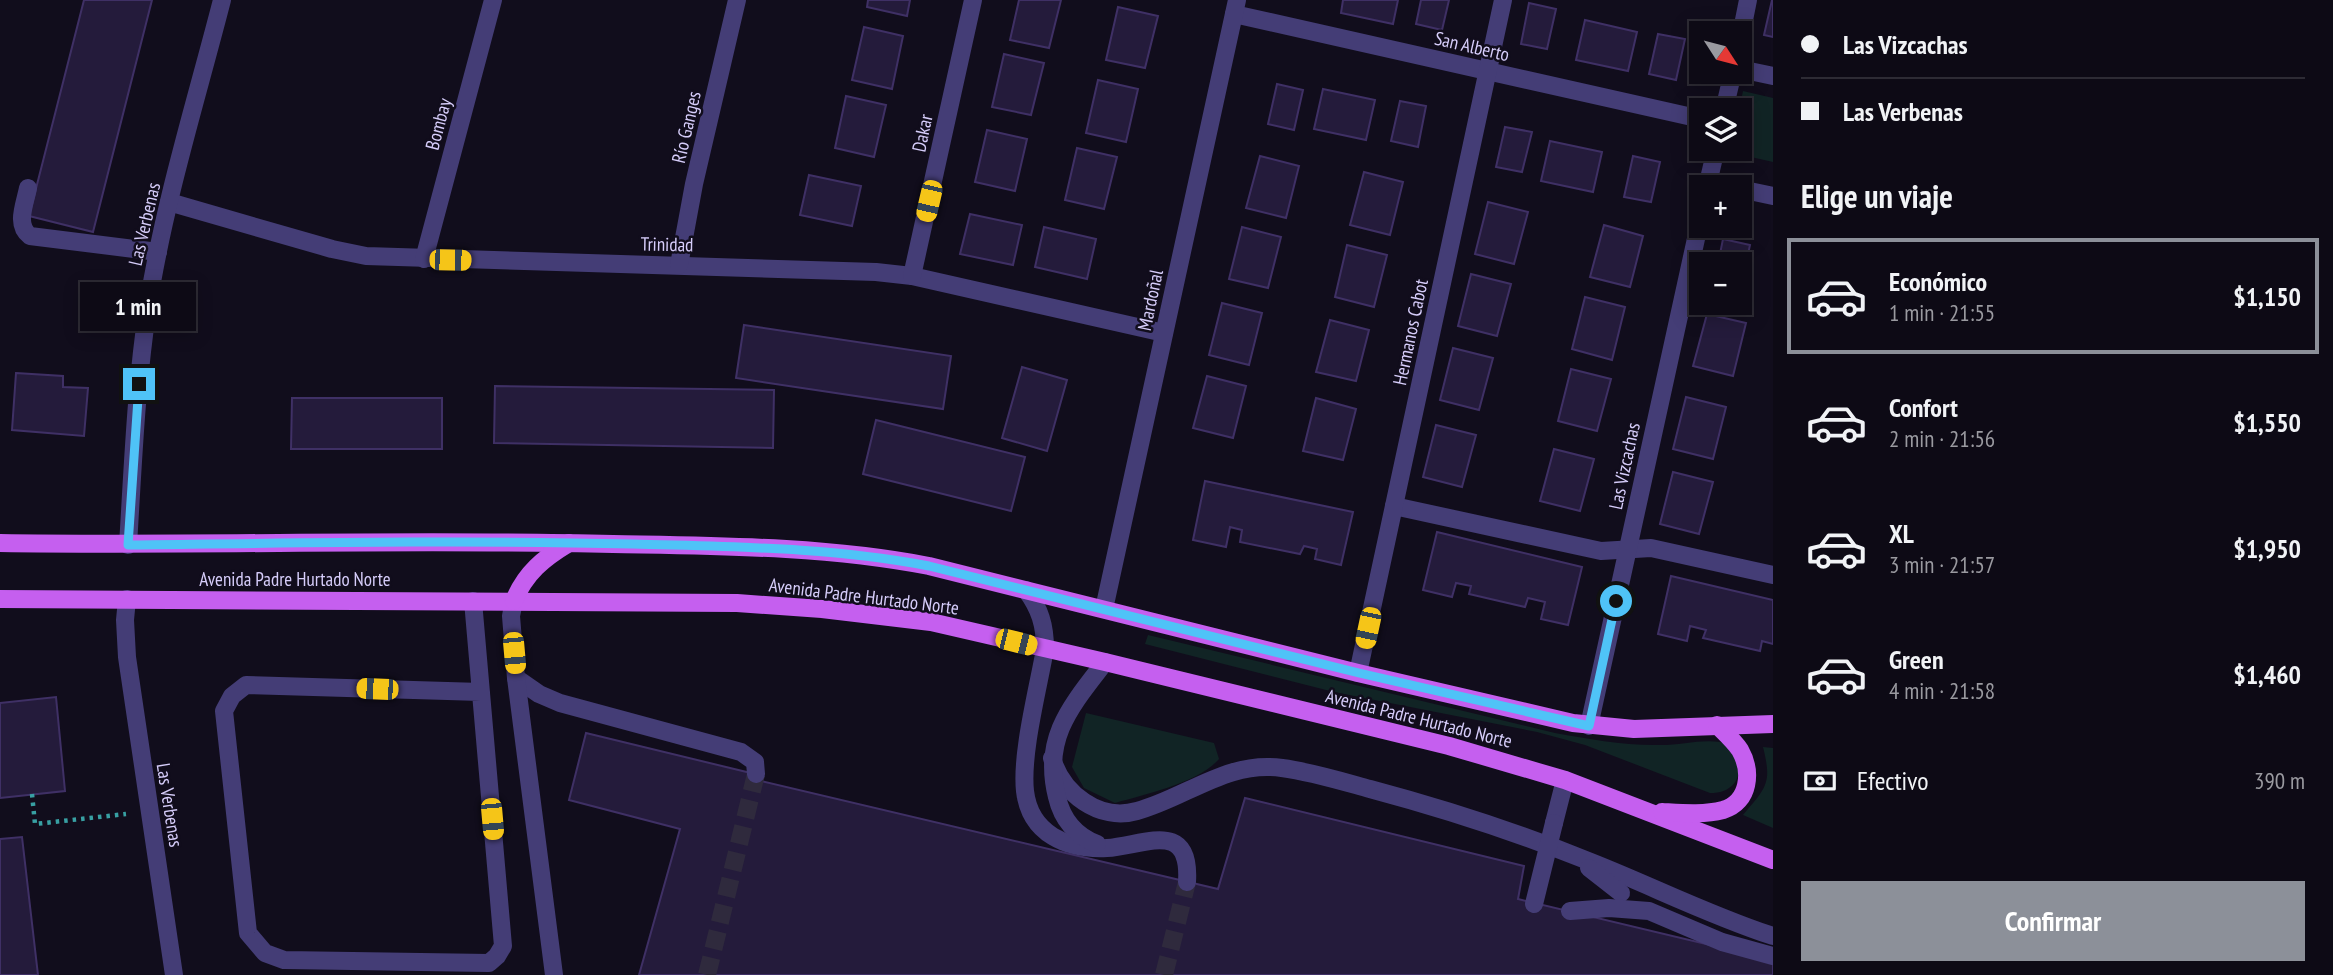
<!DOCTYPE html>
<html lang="es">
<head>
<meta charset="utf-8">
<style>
	body { margin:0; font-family:"PT Sans Narrow",sans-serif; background:#16131e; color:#f1f3f6; height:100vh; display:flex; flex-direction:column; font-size:26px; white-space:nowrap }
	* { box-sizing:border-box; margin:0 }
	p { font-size:23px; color:#9a9aa0 }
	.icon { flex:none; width:38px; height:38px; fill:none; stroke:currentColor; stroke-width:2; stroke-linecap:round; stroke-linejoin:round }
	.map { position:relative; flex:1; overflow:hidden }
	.panel { display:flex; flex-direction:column; background:#0d0a15; width:560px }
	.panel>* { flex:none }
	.guide { display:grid; align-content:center; height:154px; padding:0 28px; background:#0d0a15 }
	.needle { width:46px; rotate:126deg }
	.buttons { position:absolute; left:1689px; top:21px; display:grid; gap:14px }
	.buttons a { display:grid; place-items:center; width:63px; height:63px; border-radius:0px; background:#0d0a15; box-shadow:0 4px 18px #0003,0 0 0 2px #2d2b34; font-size:35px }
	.end { position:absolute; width:32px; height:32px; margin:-16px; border:9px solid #4fc3f7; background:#111; box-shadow:0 0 0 4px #111 }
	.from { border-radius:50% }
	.bubble { position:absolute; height:49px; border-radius:0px; background:#0d0a15; box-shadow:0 4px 18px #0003,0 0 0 2px #2d2b34; font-size:23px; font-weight:800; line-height:49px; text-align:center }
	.car { position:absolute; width:21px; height:42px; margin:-21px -10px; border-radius:9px; box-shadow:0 0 5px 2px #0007; background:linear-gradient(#f5c518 24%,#345 0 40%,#f5c518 0 76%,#345 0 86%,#f5c518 0) }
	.guide b { display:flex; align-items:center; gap:24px; height:66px; font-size:26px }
	.guide b+b { border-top:2px solid #2d2b34 }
	.guide i { width:18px; height:18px; background:#f1f3f6 }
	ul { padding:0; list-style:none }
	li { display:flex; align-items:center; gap:21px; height:116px; margin:0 14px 10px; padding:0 14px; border:4px solid transparent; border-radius:0px }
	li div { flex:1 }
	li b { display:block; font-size:26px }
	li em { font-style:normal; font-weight:800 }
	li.selected { border-color:#8c9099 }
	li>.icon { width:63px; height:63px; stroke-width:1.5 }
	h2 { padding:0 28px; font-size:32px; line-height:84px }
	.pay { display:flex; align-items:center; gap:18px; height:77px; padding:0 28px; font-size:26px }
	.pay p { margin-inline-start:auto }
	.action { display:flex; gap:14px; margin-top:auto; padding:14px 28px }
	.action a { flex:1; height:80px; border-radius:0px; background:#8c9099; color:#fff; font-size:28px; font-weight:800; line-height:80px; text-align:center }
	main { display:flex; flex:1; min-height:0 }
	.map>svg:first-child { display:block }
	.green { fill:#112425 }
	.building { fill:#241b3b; stroke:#3f3065; stroke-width:2 }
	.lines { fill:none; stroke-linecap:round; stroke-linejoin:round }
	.minor-tunnel { stroke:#2f2a3d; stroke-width:18; stroke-dasharray:18 9; stroke-linecap:butt }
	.path { stroke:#38a0a3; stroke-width:4.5; stroke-dasharray:3.5 5; stroke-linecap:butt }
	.minor { stroke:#443d76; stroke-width:18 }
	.major { stroke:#c55fef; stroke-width:18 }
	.minor-bridge { stroke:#443d76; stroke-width:18 }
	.route { stroke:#4fc3f7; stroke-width:9 }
	.labels { text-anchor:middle; stroke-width:5; stroke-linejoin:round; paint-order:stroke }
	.street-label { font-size:19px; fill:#d6cdfa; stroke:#110d1c }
</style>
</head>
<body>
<main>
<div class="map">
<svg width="1773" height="975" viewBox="0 0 1773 975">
	<rect width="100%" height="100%" fill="#110d1c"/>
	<g class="green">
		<path d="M1743 91 1773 98V162L1729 152 1730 149H1740L1739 110Z"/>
		<path d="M1148 635 1555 733C1590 739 1625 746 1661 745 1680 745 1702 739 1720 742 1743 746 1751 793 1710 793L1585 745 1537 732 1334 692 1145 644Z"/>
		<path d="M1086 713 1214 743 1219 759C1198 783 1146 794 1115 803L1084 788 1072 767Z"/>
		<path d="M1763 747 1773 748V828L1743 815C1767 787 1772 783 1763 747Z"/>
	</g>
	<g class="building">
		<path d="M84 0H152L93 232 29 216Z"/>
		<path d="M868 0H910L907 16 867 7Z"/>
		<path d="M1019 0H1061L1049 48 1010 40Z"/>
		<path d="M1343 0H1398L1393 24 1341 13Z"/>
		<path d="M1421 0H1449L1442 30 1416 24Z"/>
		<path d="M1772 0H1773V37L1764 35Z"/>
		<path d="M1529 3 1556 9 1547 49 1521 44Z"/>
		<path d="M1118 7 1158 16 1145 68 1106 60Z"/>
		<path d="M1585 20 1637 32 1628 71 1576 60Z"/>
		<path d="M864 27 903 36 892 89 852 80Z"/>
		<path d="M1658 34 1685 39 1676 80 1649 74Z"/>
		<path d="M1004 54 1044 63 1031 115 992 107Z"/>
		<path d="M1098 80 1138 89 1126 142 1086 133Z"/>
		<path d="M1277 84 1303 90 1294 130 1268 124Z"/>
		<path d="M1323 89 1375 100 1366 140 1314 129Z"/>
		<path d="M846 96 886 105 874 157 835 148Z"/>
		<path d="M1400 101 1426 106 1418 147 1391 141Z"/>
		<path d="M1505 127 1532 132 1522 172 1496 167Z"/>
		<path d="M987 130 1027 139 1015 191 975 182Z"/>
		<path d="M1550 141 1602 152 1593 192 1541 181Z"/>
		<path d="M1077 148 1117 157 1104 209 1065 200Z"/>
		<path d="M1260 156 1299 166 1286 218 1246 208Z"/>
		<path d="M1633 156 1660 162 1651 202 1624 197Z"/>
		<path d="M1364 172 1403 182 1390 235 1350 225Z"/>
		<path d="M809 175 861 186 852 226 800 215Z"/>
		<path d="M1488 202 1528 212 1514 264 1475 254Z"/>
		<path d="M970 214 1022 225 1013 265 960 254Z"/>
		<path d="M1604 225 1643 236 1630 287 1590 277Z"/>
		<path d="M1044 227 1096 239 1087 279 1035 267Z"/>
		<path d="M1242 227 1281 237 1268 288 1229 279Z"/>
		<path d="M1723 239 1750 245 1741 286 1740 264H1718Z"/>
		<path d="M1347 245 1387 255 1374 307 1335 297Z"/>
		<path d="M1471 274 1511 284 1497 336 1458 326Z"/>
		<path d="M1585 297 1625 307 1612 360 1572 349Z"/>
		<path d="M1222 303 1262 313 1249 365 1209 355Z"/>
		<path d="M1707 314 1746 323 1733 376 1693 366Z"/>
		<path d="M1330 320 1369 330 1356 381 1316 372Z"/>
		<path d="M744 325 951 356 943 409 736 378Z"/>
		<path d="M1453 348 1493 358 1479 410 1440 400Z"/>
		<path d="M1022 367 1067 380 1047 451 1002 438Z"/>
		<path d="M1571 369 1611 379 1597 431 1558 421Z"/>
		<path d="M16 373 63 376V387L88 388 84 436 12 430Z"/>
		<path d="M1207 376 1246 386 1233 438 1193 428Z"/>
		<path d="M495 386 774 390 773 448 494 443Z"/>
		<path d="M1686 397 1726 407 1713 459 1673 449Z"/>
		<path d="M292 398H442V449H291Z"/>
		<path d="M1316 398 1356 409 1343 460 1303 451Z"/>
		<path d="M876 420 1025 457 1011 511 863 474Z"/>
		<path d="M1436 425 1476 435 1462 487 1423 477Z"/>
		<path d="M1554 449 1594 459 1580 511 1540 501Z"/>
		<path d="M1673 472 1713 482 1699 534 1660 524Z"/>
		<path d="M1205 481 1353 512 1341 565 1315 559 1317 549 1304 546 1300 554 1240 542 1242 530 1230 527 1226 547 1193 540Z"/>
		<path d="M1437 532 1582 567 1568 625 1541 619 1545 602 1528 598 1525 607 1469 594 1471 586 1456 583 1452 597 1423 590Z"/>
		<path d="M1671 576 1773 600V644L1762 641 1760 651 1703 638 1706 630 1690 626 1687 641 1658 634Z"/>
		<path d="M56 697 65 791 0 798V703Z"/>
		<path d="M586 733 759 775 757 780 1218 889 1245 798 1524 866 1518 899 1773 960V975H639L680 829 569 800Z"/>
		<path d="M22 837 38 975H0V839Z"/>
	</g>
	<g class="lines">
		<g class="minor-tunnel">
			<path d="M707 975 756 774"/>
			<path d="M1164 975 1187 882"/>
		</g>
		<path class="path" d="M32 794 35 824 126 814"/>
		<g class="minor">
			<path d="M1234 14 1701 119"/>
			<path d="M1740 40 1748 0"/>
			<path d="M1740 69 1773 76"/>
			<path d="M1724 110 1733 72"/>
			<path d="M1707 187 1716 149"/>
			<path d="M28 188C25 204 15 225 30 236L158 252"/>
			<path d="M1740 189 1773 196"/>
			<path d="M169 202 332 249 366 256 876 272 912 276 1164 333"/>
			<path d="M424 259 493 0"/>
			<path d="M679 265 694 184 737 0"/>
			<path d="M912 276 973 0"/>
			<path d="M1394 506 1601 551 1651 548 1773 575"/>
			<path d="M128 545C133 465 136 385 148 306 164 203 196 101 222 0"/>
			<path d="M1026 590C1040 609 1045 625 1045 649 1038 689 1021 753 1025 791 1030 834 1067 850 1107 848 1143 846 1191 818 1187 882"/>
			<path d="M127 599 125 620 127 657 174 975"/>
			<path d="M473 601 503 946 497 956 489 963 284 960 265 953 248 933 224 711 232 696 246 685 481 692"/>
			<path d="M514 601 511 616 516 678 539 694 560 703 741 752 755 762 756 774"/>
			<path d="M1104 609 1237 0"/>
			<path d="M1358 673 1503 0"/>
			<path d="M516 678 554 975"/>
			<path d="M1589 726 1701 216"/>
			<path d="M1052 758C1062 793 1099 822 1137 811 1186 798 1227 760 1282 768 1312 772 1341 781 1370 789 1445 809 1519 833 1591 862 1652 886 1711 916 1773 936"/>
			<path d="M1554 823 1565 780"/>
			<path d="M1097 844C1076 836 1062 819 1057 797 1042 738 1071 706 1105 662"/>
			<path d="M1589 868 1621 893"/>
			<path d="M1570 911 1609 908 1649 911 1722 942 1773 956"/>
		</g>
		<g class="major">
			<path d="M0 543C204 546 409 539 613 544 719 546 825 546 929 566L1358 673 1573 723 1634 729 1773 724"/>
			<path d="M0 599 737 603 822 609 931 622 1105 662 1449 746 1565 780 1773 860"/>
			<path d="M514 601C525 573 544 558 569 543"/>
			<path d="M1662 812C1681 813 1704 815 1723 810 1750 802 1752 771 1740 750 1734 741 1725 733 1717 725"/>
		</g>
		<path class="minor-bridge" d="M1534 904 1554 823"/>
	</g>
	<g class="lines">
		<path class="route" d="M139 384 128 545C296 543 464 540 633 544 732 547 831 547 929 566L1359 673 1589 726 1616 601"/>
	</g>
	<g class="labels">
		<g class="street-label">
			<text transform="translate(1472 46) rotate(13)" y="7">San Alberto</text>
			<text transform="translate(438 124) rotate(-75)" y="7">Bombay</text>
			<text transform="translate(686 127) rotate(-77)" y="7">Río Ganges</text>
			<text transform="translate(922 133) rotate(-78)" y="7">Dakar</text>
			<text transform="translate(144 224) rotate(-77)" y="7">Las Verbenas</text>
			<text transform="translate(667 244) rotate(1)" y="7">Trinidad</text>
			<text transform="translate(1150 300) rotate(-78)" y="7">Mardoñal</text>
			<text transform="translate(1410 332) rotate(-78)" y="7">Hermanos Cabot</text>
			<text transform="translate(1624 466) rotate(-78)" y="7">Las Vizcachas</text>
			<text x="295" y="586">Avenida Padre Hurtado Norte</text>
			<text transform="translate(864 596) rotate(7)" y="7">Avenida Padre Hurtado Norte</text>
			<text transform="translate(1419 718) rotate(14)" y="7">Avenida Padre Hurtado Norte</text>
			<text transform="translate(170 805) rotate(81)" y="7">Las Verbenas</text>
		</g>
	</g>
</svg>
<div class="buttons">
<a><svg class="needle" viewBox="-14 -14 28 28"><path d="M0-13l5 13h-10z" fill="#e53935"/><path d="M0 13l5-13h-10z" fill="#9a9aa0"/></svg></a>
<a><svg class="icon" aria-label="layers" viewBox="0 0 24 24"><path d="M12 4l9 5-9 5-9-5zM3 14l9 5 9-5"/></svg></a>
<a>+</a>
<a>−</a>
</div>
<i class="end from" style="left:1616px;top:601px"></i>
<i class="end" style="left:139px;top:384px"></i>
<div class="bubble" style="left:80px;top:282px;width:116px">1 min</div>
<i class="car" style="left:929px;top:201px;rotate:193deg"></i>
<i class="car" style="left:450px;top:260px;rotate:91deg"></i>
<i class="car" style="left:1368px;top:628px;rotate:192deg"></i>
<i class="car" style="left:1016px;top:642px;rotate:104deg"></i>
<i class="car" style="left:514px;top:653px;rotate:175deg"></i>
<i class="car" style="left:377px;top:689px;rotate:272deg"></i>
<i class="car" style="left:492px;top:819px;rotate:175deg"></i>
</div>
<section class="panel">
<div class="guide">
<b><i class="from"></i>Las Vizcachas</b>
<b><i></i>Las Verbenas</b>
</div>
<h2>Elige un viaje</h2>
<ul>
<li class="selected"><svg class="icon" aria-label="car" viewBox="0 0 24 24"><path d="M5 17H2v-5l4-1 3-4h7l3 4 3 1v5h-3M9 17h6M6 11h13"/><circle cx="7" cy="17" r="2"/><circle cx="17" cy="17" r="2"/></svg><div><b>Económico</b><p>1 min · 21:55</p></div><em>$1,150</em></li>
<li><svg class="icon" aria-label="car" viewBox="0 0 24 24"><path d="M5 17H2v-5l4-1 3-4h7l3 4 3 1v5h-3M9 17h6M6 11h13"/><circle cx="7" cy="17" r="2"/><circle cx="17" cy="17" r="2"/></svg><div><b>Confort</b><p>2 min · 21:56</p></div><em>$1,550</em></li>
<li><svg class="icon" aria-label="car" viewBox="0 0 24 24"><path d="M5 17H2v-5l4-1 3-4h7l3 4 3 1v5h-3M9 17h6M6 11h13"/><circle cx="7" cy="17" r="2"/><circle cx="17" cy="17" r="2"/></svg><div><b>XL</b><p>3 min · 21:57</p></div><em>$1,950</em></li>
<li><svg class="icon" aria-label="car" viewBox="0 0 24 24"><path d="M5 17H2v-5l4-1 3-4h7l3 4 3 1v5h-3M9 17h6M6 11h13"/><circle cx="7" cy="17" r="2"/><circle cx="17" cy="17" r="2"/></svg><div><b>Green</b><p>4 min · 21:58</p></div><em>$1,460</em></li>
</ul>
<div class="pay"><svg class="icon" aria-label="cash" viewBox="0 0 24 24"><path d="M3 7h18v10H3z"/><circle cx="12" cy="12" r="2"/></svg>Efectivo<p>390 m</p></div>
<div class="action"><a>Confirmar</a></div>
</section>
</main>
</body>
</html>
